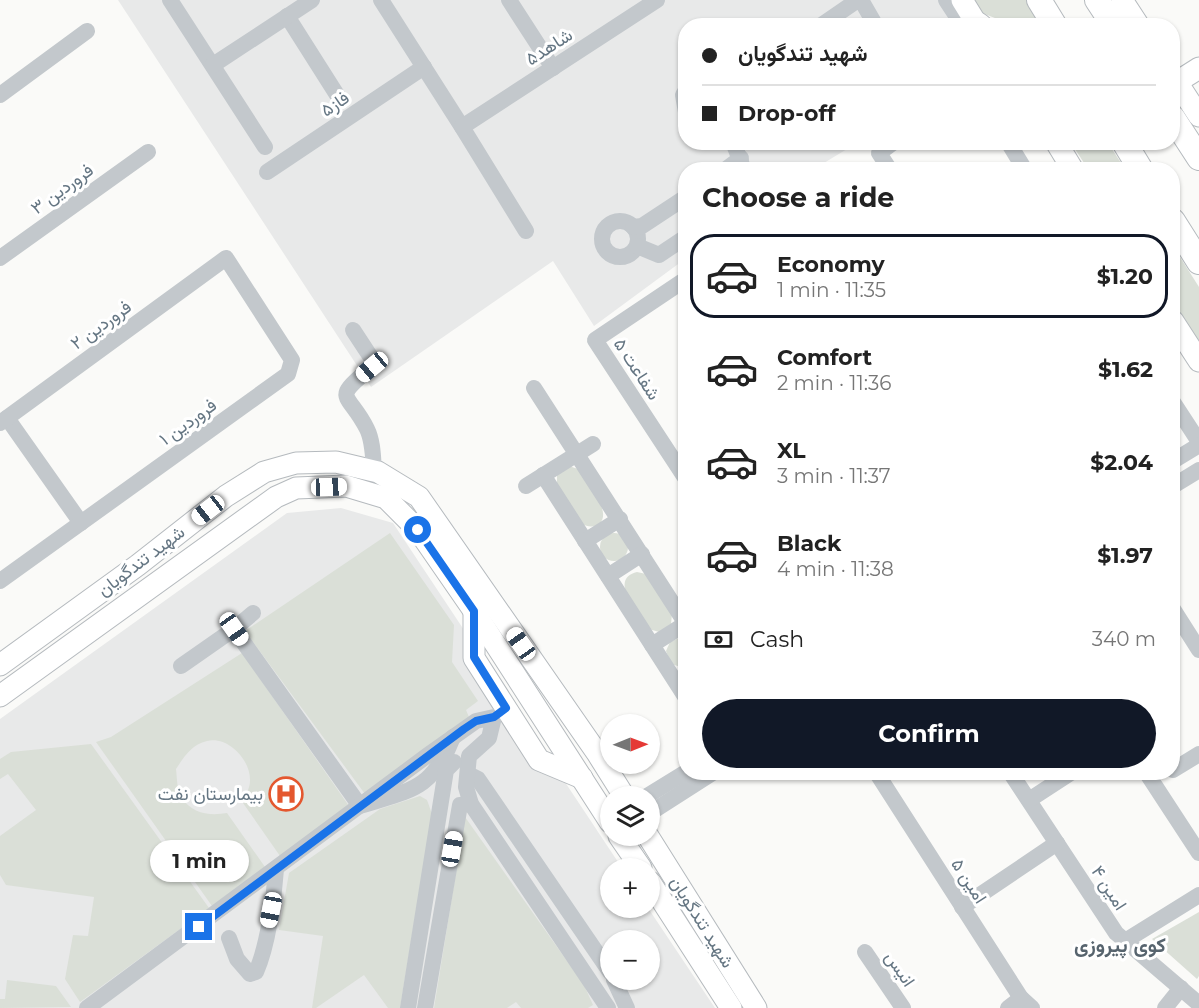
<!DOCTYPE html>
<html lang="en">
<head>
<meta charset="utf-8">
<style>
	body { margin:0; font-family:Montserrat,Vazirmatn,sans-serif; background:#f2f2f2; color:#222; height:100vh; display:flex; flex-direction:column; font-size:22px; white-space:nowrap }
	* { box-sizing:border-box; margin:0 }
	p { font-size:20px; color:#767676 }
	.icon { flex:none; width:33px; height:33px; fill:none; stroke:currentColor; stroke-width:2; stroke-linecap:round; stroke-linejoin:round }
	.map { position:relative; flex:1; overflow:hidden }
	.side { position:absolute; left:678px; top:162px; width:502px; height:618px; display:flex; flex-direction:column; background:#fff; border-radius:24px; box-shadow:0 2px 4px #0004 }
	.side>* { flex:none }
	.top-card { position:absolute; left:678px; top:18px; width:502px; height:132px; border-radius:24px; box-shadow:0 2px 4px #0004; display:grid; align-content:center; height:132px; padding:0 24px; background:#fff }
	.needle { width:39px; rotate:89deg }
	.fabs { position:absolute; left:600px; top:714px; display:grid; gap:12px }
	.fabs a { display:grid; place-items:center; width:60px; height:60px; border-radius:50%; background:#fff; box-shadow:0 2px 4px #0004; font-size:30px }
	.end { position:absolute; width:27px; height:27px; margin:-14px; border:8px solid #1a73e8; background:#fff; box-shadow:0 0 0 3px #fff }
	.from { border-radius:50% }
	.bubble { position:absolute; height:42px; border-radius:21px; background:#fff; box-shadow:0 2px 4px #0004; font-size:20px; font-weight:700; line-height:42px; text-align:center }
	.car { position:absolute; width:18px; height:36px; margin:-18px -9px; border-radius:8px; box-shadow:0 0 4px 2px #0007; background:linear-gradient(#fff 24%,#345 0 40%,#fff 0 76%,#345 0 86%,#fff 0) }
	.top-card b { display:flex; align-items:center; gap:21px; height:57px; font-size:22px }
	.top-card b+b { border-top:2px solid #e0e0e0 }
	.top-card i { width:15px; height:15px; background:#222 }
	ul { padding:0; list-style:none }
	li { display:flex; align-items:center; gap:18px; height:84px; margin:0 12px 9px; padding:0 12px; border:3px solid transparent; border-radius:24px }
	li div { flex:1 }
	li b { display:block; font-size:22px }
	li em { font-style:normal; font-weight:700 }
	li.on { border-color:#111827 }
	li>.icon { width:54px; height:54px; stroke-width:1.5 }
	h2 { padding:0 24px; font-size:27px; line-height:72px }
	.pay { display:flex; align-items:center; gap:15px; height:66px; padding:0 24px; font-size:22px }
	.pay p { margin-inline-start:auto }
	.action { display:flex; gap:12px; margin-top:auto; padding:12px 24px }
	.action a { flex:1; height:69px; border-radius:36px; background:#111827; color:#fff; font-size:24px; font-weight:700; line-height:69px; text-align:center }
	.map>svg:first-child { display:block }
	.built { fill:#e8e9e9; fill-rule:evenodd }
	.green { fill:#dadfd7 }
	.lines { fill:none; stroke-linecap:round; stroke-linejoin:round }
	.canal { stroke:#bbc7cb; stroke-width:12 }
	.major-casing { stroke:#b5babe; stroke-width:23 }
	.highway-casing { stroke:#b4b9bd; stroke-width:26 }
	.minor { stroke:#c3c8cc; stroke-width:16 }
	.major { stroke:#fff; stroke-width:21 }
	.highway { stroke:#fff; stroke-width:24 }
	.route { stroke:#1a73e8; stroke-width:8 }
	.labels { text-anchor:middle; stroke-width:6; stroke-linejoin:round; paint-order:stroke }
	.street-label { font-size:18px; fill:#657683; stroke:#fff }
	.poi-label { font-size:18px; fill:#657683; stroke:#fff; text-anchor:end }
	.neighbourhood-label { font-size:20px; font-weight:bold; fill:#57646e; stroke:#fff }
</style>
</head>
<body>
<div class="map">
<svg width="1199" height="1008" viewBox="0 0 1199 1008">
	<rect width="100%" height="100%" fill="#fafaf8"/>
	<g class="built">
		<path d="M118 0H948L965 25 686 26V142L857 143 814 169 686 170 685 259 594 326 553 261 371 387Z"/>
		<path d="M341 508 393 523 622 868H610V908H648L715 1008H0V719L287 513ZM610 940H650V980H610Z"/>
	</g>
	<g class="green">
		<path d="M973 0H1026L1042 25H1013L982 13Z"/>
		<path d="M1071 143H1108L1125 169H1088Z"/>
		<path d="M1173 246 1199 287V342L1173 302Z"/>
		<path d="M569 466 578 469C586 481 612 511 600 523 594 528 588 527 582 524L557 484V475Z"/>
		<path d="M390 533 454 625 452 662 478 701 466 710 469 717 365 794 245 631Z"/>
		<circle cx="614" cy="547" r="14"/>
		<path d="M637 572 646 574 672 614 671 624 659 632 649 629C640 615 607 579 637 572Z"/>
		<path d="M679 638 685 640V666L681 667 671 664 666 651 670 642Z"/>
		<path d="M242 653 349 806 280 856 243 803C245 796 250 788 250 781 251 760 228 736 207 741 191 745 184 757 176 769 177 777 177 791 181 797 192 814 210 816 227 813L265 867 212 906 96 742 111 737Z"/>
		<path d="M91 744 209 908 80 1002 65 979 73 935 88 936 94 897 6 885 0 875V836L36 810 8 774 0 779V759L11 752Z"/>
		<path d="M420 796 427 800 432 814 400 1008H388L364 975 316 1008H312L323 936 279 930 289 873 380 809Z"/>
		<path d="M465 817 584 985 593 1005 588 1008H521L516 1002 507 1008H434Z"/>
		<path d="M1199 912V976L1197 979 1152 939Z"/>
		<path d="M7 980 56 986 71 1007 0 1008V999H5Z"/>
	</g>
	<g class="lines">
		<path class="canal" d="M624 940V939"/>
		<defs>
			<g id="major">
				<path d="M962 0 978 26"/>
				<path d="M1122 0 1139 26"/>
				<path d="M1173 76 1199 116"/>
				<path d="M1177 82 1199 68"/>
				<path d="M1056 142 1073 170"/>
				<path d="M1173 321 1199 361"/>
				<path d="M474 611V658L539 760 582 778"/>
				<path d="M0 665 138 565 226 496 264 472 296 463 336 462 378 472 419 497 597 753 624 796"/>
				<path d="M0 696 276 497 296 488 346 486 386 498 418 530 474 611 610 822"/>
				<path d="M619 836 641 868"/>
				<path d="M648 836 756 1008"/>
				<path d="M650 882 731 1008"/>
			</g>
			<g id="highway">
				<path d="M1039 0 1055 26"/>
				<path d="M1097 0 1114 26"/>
				<path d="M977 24 980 26"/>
				<path d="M1173 118 1199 158"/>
				<path d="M1124 142 1141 170"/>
				<path d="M1173 221 1199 262"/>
			</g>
		</defs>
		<use href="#major" class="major-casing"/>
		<use href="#highway" class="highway-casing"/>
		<g class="minor">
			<path d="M170 0 265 147"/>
			<path d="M381 0 462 127 526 231"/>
			<path d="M509 0 553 68"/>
			<path d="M861 0 876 26"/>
			<path d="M946 0 963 26"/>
			<path d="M287 16 339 98"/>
			<path d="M820 26 858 0"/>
			<path d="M213 65 312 0"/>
			<path d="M686 90 683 95 686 112"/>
			<path d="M0 95 87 31"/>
			<path d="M462 127 657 0"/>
			<path d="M733 142 744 170"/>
			<path d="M1008 142 1025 170"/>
			<path d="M725 170 741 158"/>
			<path d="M890 170 879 153 894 142"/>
			<path d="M267 172 424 67"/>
			<circle cx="620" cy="239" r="18"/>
			<path d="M633 227 642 226 686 197"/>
			<path d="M637 246 659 255 686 237"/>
			<path d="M0 258 148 152"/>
			<path d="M686 279 595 340 686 479"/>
			<path d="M353 330 372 359V367C330 401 348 391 367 429 373 441 373 457 374 471"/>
			<path d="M534 388 686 624"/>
			<path d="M1173 402 1199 442"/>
			<path d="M7 418 81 523"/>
			<path d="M0 423 226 258 292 360 288 374 0 581"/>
			<path d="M1173 461 1199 445"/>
			<path d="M543 475 686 698"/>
			<path d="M526 486 593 444"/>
			<path d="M1173 486 1199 470"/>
			<path d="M585 541 620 519"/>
			<path d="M608 576 642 554"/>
			<path d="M1173 609 1199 650"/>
			<path d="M234 629 253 613"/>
			<path d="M652 645 685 624"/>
			<path d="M181 666 234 629 360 806C410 790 432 791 453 737"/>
			<path d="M1173 770 1199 754"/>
			<path d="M876 772 1021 998 1032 1008"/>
			<path d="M1010 772 1116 933 1199 1004"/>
			<path d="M1146 772 1199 853"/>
			<path d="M467 779 472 776 478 779 610 972"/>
			<path d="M647 796 686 772"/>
			<path d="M1029 800 1072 772"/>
			<path d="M650 813 714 772"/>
			<path d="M962 907 1057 843"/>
			<path d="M229 938 237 959 250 974 256 972C268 945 274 899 276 869"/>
			<path d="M1125 941 1199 895"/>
			<path d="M865 952 903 1008"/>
			<path d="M614 980 627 1008"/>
			<path d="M87 1008 428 755 476 721 494 717 489 738 469 756 466 787 471 804 608 1008"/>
			<path d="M408 1008 446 770 454 762"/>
			<path d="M425 1008 460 805 471 804"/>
			<path d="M1008 1008 1021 998"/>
			<path d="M1165 1008 1181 988"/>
		</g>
		<use href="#major" class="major"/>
		<use href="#highway" class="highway"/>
	</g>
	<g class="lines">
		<path class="route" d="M199 927 464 729 476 721 494 717 506 708 474 657V611L418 530"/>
	</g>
	<defs>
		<symbol id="hospital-ring" viewBox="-11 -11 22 22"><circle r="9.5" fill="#fff" stroke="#e4572e" stroke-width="1.5"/><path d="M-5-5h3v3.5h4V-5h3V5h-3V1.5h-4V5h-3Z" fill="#e4572e"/></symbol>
	</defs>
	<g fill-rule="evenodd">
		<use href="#hospital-ring" x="267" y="775" width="38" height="38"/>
	</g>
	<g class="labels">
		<g class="street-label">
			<text transform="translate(549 47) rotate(-33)" y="6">شاهد۵</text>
			<text transform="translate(335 104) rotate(-34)" y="6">فاز۵</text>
			<text transform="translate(62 189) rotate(-36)" y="6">فروردین ۳</text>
			<text transform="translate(101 325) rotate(-36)" y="6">فروردین ۲</text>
			<text transform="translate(637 369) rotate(57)" y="6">شفاعت ۵</text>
			<text transform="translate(188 422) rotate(-36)" y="6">فروردین ۱</text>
			<text transform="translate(141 561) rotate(-37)" y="6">شهید تندگویان</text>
			<text transform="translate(969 881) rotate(57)" y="6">امین ۵</text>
			<text transform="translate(1109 888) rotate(57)" y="6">امین ۴</text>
			<text transform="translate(702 922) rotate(58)" y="6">شهید تندگویان</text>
			<text transform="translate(900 969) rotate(56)" y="6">انیس</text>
		</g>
		<g class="poi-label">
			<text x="263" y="800">بیمارستان نفت</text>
		</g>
		<g class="neighbourhood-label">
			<text x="1120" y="952">کوی پیروزی</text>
		</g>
	</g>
</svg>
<div class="fabs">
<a><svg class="needle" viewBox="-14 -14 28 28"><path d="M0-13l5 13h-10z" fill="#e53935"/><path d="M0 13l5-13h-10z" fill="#767676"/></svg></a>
<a><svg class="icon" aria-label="layers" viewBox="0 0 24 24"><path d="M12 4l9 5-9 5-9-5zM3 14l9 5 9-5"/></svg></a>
<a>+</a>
<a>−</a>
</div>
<i class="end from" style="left:418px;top:530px"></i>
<i class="end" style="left:199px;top:927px"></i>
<div class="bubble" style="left:150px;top:840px;width:99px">1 min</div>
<i class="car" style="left:372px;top:367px;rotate:230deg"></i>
<i class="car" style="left:329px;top:487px;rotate:88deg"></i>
<i class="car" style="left:208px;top:510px;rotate:232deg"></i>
<i class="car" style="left:234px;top:629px;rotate:145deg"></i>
<i class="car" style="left:521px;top:644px;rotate:325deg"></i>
<i class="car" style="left:452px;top:849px;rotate:10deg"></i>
<i class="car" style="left:271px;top:910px;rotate:191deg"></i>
<div class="top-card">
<b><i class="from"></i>شهید تندگویان</b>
<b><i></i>Drop-off</b>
</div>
<section class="side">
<h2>Choose a ride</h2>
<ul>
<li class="on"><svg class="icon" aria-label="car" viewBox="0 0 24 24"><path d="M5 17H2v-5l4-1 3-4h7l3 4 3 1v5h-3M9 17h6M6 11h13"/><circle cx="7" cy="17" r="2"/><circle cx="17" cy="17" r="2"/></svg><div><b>Economy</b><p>1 min · 11:35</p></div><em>$1.20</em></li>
<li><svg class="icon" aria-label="car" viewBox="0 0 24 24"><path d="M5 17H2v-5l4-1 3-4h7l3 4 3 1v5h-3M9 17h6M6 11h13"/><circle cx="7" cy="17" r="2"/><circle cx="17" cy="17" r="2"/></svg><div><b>Comfort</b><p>2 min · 11:36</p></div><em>$1.62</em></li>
<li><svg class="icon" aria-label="car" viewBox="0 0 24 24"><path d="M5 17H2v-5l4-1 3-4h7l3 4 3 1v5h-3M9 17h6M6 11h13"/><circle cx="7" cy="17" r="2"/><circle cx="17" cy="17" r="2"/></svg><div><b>XL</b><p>3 min · 11:37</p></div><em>$2.04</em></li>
<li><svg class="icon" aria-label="car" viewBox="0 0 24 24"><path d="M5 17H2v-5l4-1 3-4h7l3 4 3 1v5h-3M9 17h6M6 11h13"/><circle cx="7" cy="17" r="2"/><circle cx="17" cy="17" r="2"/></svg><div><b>Black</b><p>4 min · 11:38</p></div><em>$1.97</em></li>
</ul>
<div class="pay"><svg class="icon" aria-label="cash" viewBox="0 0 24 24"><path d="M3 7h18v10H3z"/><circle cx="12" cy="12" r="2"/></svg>Cash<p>340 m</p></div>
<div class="action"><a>Confirm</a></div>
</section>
</div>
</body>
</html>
